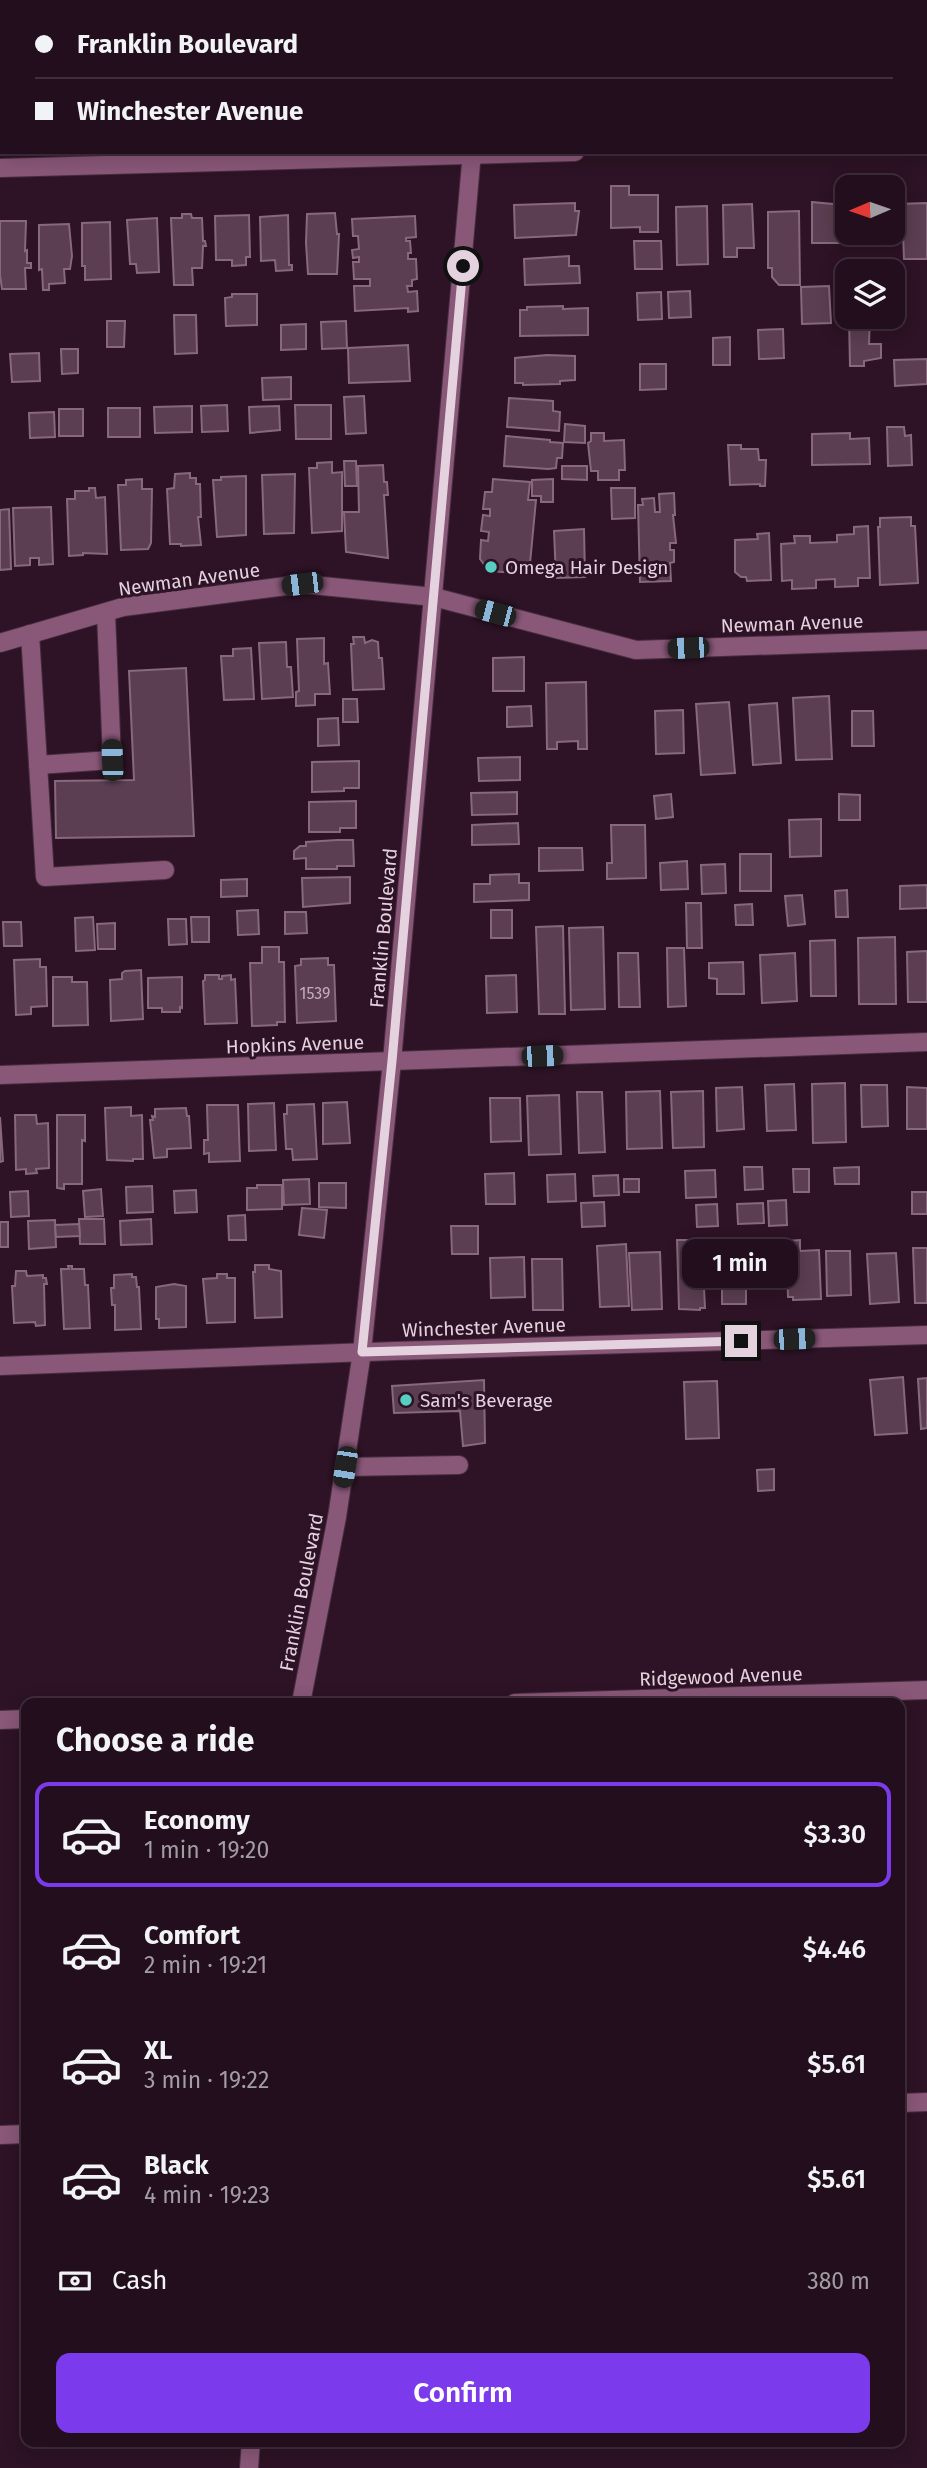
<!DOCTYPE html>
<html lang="en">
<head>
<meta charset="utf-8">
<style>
	body { margin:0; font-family:"Fira Sans",sans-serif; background:#2a1725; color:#f1f3f6; height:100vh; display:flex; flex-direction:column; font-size:26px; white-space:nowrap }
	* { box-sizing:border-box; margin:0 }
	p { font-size:23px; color:#a29ca3 }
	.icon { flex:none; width:38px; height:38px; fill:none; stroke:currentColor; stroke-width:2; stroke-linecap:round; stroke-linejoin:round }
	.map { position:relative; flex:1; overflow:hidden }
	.drawer { position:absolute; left:21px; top:1698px; width:884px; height:749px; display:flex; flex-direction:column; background:#220e1c; border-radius:14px; box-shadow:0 4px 18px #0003,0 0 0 2px #3f2e3b }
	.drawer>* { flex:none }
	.guide { position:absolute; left:0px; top:0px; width:928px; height:154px; box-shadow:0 4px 18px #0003,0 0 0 2px #3f2e3b; display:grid; align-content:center; height:154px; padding:0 35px; background:#220e1c }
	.needle { width:46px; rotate:268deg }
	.tools { position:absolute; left:835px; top:175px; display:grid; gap:14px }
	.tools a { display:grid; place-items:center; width:70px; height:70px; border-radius:14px; background:#220e1c; box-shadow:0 4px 18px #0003,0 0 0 2px #3f2e3b; font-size:35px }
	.end { position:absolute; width:32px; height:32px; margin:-16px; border:9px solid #e4d2de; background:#111; box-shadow:0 0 0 4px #111 }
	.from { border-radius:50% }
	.bubble { position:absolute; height:49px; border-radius:14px; background:#220e1c; box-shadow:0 4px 18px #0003,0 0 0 2px #3f2e3b; font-size:23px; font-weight:600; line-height:49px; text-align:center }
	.car { position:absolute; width:21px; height:42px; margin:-21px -10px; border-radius:9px; box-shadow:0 0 5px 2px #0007; background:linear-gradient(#222 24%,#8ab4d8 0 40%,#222 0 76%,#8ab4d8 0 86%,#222 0) }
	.guide b { display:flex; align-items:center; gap:24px; height:66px; font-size:26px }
	.guide b+b { border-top:2px solid #3f2e3b }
	.guide i { width:18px; height:18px; background:#f1f3f6 }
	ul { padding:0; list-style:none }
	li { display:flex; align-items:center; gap:21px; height:105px; margin:0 14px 10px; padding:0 21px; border:4px solid transparent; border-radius:14px }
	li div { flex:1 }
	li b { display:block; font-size:26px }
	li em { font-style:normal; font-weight:600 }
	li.active { border-color:#7c3aed }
	li>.icon { width:63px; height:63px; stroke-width:1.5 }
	h2 { padding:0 35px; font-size:32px; line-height:84px }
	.pay { display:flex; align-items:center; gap:18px; height:77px; padding:0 35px; font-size:26px }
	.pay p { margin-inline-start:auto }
	.action { display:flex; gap:14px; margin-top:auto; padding:14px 35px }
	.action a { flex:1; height:80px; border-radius:14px; background:#7c3aed; color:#fff; font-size:28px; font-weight:600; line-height:80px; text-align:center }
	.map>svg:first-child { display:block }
	.building { fill:#5b3e51; stroke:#87687c; stroke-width:2 }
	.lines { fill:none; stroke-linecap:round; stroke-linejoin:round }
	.minor-casing { stroke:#472e3f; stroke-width:20 }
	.minor { stroke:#895778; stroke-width:18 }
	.route { stroke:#e4d2de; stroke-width:9 }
	.poi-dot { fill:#57cec2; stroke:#2d1325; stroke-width:2.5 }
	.labels { text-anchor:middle; stroke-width:6; stroke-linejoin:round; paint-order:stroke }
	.number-label { font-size:16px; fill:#c2adbb }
	.poi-label { font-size:19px; fill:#e4d2de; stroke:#2d1325; text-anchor:start }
	.street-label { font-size:19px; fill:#e4d2de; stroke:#2d1325 }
</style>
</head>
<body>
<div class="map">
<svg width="927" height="2468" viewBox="0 0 927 2468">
	<rect width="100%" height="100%" fill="#2d1325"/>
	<g class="building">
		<rect x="556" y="0" width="50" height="2"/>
		<path d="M0 32 2 66 0 105Z"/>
		<path d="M611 186H629V195H658V232H640V227L611 228Z"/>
		<path d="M812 202 843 205V243H812Z"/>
		<path d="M575 203V211H579L576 235 515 238 514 205Z"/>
		<path d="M927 203V259H904L903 234H899L898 204Z"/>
		<path d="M752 204 754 248H737V257H724L723 205Z"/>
		<path d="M707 206 708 264 677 265 676 207Z"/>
		<path d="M799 211 800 285H779L772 277V268H768V212Z"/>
		<path d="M335 213 337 234H339L337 274H308L306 243 307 214Z"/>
		<path d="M182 214H191L192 218H202L203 241H205L206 246H203L202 268H192L193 285H174L171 218H182Z"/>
		<path d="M249 215 250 257H246V265L232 266V260H216L215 216Z"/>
		<path d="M288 215 289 265H292V270L276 271 275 260 261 261 260 217Z"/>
		<path d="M415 216 416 237 406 238V241H410L411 253H408V259H416L417 279 412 280V286H407L408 292 417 291 418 311 408 312V308L355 311 354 286H370V279H354L353 262H359V257L353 258 352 250 359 249 358 236H353L352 219Z"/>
		<path d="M157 218 159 272 137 273 136 264H130L127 220Z"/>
		<path d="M0 221H26L25 251 27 250V263H31V268H25L26 289H2L0 275Z"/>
		<path d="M110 222 111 279 85 280V266H82V223Z"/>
		<path d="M69 224 72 256 70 269H64L65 283 49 284V290H43L42 269 39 270V225Z"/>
		<path d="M634 241H661L662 269H635Z"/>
		<path d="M569 256V266H579L580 283 525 285 524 259Z"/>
		<path d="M829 286 831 323 802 324 801 287Z"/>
		<path d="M690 291 691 317 669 318 668 292Z"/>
		<path d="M661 292 662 319 638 320 637 293Z"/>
		<path d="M232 294H257V325L226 326 225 298 232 297Z"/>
		<path d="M563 306V309L588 308V335L520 336V310H527V307Z"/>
		<path d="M174 315H196L197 353 175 354Z"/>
		<path d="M849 317H870L869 344H881V358L864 361V366H850Z"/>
		<path d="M107 321H125L124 347H107Z"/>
		<path d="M346 321 347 348 322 349 321 322Z"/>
		<path d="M306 324V349L281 350V325Z"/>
		<path d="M783 329 784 358 759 359 758 330Z"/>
		<path d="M730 337V365H713V338Z"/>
		<path d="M408 345 410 381 349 383 348 348Z"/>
		<path d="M61 349H78V373L62 374Z"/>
		<path d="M39 353 40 381 12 382 10 354Z"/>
		<path d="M547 355 575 356V380L560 381V384L523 385V383H515V358Z"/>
		<path d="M927 359V384L895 386 894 360Z"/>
		<path d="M640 364H666V389L640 390Z"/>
		<path d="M291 377V399L263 400 262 378Z"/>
		<path d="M364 396 366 433 346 434 344 397Z"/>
		<path d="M509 398 553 401V411L560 412 559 431 507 427Z"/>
		<path d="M227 405 228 431 202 432 201 406Z"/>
		<path d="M295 405H331V439H296Z"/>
		<path d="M192 406V432L155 433 154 407Z"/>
		<path d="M279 406 280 430 250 433 249 407Z"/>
		<rect x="108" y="408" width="32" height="29"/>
		<rect x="59" y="409" width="24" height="27"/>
		<path d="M54 412 55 437 30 438 29 413Z"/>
		<path d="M565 424 585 426V443L564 442Z"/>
		<path d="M887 427H904L905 436 911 435 912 465 888 466Z"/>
		<path d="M591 433H604V441L624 440 625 470H619V480H598V471H591L588 443 591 441Z"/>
		<path d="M850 433V439L869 438 870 464 812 465V434Z"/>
		<path d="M506 436 550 440V442L563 443 562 458H557L556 468 548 469 504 466Z"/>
		<path d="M728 445H741V449H758L759 460H766L765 486H760V484L730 485Z"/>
		<path d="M344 461H356L357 486H345Z"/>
		<path d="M332 462V473L342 472V531L312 533 309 468H317V463Z"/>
		<path d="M383 465 384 482H387L388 495H384L388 558 346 552 344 512H359L358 466Z"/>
		<path d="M562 466H587V480L562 479Z"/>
		<path d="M190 473V478H196V484H200L201 517H198L201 545 181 546V544H170L167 489 174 488 175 474Z"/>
		<path d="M295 474 294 533 264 534 262 475Z"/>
		<path d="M246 476V535L217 537 213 480H221V477Z"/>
		<path d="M142 479V489H152L151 543 148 549 121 550 118 485H126V480Z"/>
		<path d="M493 479 530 482 528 500H536L529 574 489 571 480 559 481 540 488 541 489 532 481 531 483 515 490 516V509H483L485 492H492Z"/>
		<path d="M553 479V502H541V496H532V480Z"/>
		<path d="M89 488H95L96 498 105 497 107 554 83 553V555L69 556 67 499H75V491H89Z"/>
		<path d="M611 488H635V518L612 519Z"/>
		<path d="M674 493 675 515H673L676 543H670V550H674V562L670 563 671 581 640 582 638 505H643L642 499 654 498 655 512H660L659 494Z"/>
		<path d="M51 507 53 564 39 565V558H30V565L15 566 13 508Z"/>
		<path d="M9 509 11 569 0 570V510Z"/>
		<path d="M911 517V526H915L918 583 880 585 878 527H880V518Z"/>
		<path d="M868 526 870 578H858V586L835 587V579L816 580V588L792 589V580L782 581 781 544 795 543 794 536H810V543L837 542V535L854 534V527Z"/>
		<path d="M584 529 585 577 556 578 554 531Z"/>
		<path d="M769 533 771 580 747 581 746 577H741L735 572V540L758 539 757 534Z"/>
		<path d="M353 637H364L365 643 372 640 378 642 379 658H382L384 689 353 690 351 644H354Z"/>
		<path d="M324 638V664L328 663 330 694H315V705L296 706V692L299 691 297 639Z"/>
		<path d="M286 642 287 667H291L293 697 262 699 259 643Z"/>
		<path d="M251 648 254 699 224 700 221 656H233V649Z"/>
		<path d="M524 657V691H493V658Z"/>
		<path d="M186 668 194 836 56 838 55 781 134 780 129 671Z"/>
		<path d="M586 682 587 749H578V741L557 742V749H547L546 683Z"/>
		<path d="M829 696 832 759 796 760 793 698Z"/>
		<path d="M343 699H357L358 722H343Z"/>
		<path d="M729 702 735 773 701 775 696 704Z"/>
		<path d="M777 703 781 763 753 765 749 705Z"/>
		<path d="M531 706 532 726 507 727V707Z"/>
		<path d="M683 710 684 753 656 754 655 711Z"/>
		<path d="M852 711H873L874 746H852Z"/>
		<path d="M338 718 339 745 318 746V719Z"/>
		<path d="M520 757V780L479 781 478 758Z"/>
		<path d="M359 761V788H344V791L312 792V762Z"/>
		<path d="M517 792V814L472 815 471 793Z"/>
		<path d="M671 794 673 817 656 819 654 796Z"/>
		<path d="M839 794 860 795V820H839Z"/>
		<path d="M356 801V828H340V832H309V802Z"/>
		<path d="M821 819V856L790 857 789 820Z"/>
		<path d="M518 823 519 844 472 845V825Z"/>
		<path d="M611 825H645L646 878 607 879V863H612Z"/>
		<path d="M337 840H353L354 866H337V869H306V858L294 859V851L300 846H306V842Z"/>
		<path d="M539 848H582L583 870 539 871Z"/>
		<rect x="740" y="854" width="31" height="37"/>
		<path d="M687 861 688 889 661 890 660 863Z"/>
		<path d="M725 864 726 893 702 894 701 865Z"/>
		<path d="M519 874V883H529V900L474 902V884H490V875Z"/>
		<path d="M350 877V903L303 907 302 878Z"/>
		<path d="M247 879V896L221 897V880Z"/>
		<path d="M927 885V908L900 909V886Z"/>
		<path d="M847 890 848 917H836L835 891Z"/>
		<path d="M802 895 805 924 788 926 785 896Z"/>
		<path d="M686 903H701L702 948H687Z"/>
		<path d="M752 904 753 925H736L735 905Z"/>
		<path d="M258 910 259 934 238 935 237 911Z"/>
		<rect x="491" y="910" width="21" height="28"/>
		<path d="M285 912H306L307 933 285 934Z"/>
		<path d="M93 917 95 950 76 951 75 918Z"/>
		<path d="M191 917H209V942H192Z"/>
		<path d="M168 919H186L187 944 169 945Z"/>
		<path d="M3 922H21L22 946H4Z"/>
		<path d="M115 923V949H98L97 924Z"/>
		<path d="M563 926 565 1014H539L536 927Z"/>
		<path d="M603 927 605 1009 571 1010 569 928Z"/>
		<path d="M895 937 896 1004H859L858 938Z"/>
		<path d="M835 940 836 996H811L810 941Z"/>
		<path d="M262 947H279V962H284L285 1022H277V1025L252 1026 250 963H262Z"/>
		<path d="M667 948H684L686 1006 668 1007Z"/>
		<path d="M927 951V1002H908L907 952Z"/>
		<path d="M618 953H638L640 1007H619Z"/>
		<path d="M795 953 797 1001 762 1003 760 955Z"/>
		<path d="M328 958V965H334L336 1021 297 1023 295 966 301 965V959Z"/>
		<path d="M40 959V967H46L47 1006 31 1007V1014L16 1015 14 960Z"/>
		<path d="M743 962 744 994H717V979L709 978V963Z"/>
		<path d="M141 970 143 1019 111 1021 110 980 122 979V973L125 971Z"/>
		<path d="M205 975H219V979H222V976L231 975V980L235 979 237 1023 205 1024 203 981 205 980Z"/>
		<path d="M516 975 517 1012 487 1013 486 976Z"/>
		<path d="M53 977H72V982H87L88 1025 53 1026Z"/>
		<path d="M182 977V1008L180 1007V1012H162V1008H148V978Z"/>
		<path d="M845 1083 846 1142 813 1143 812 1084Z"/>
		<path d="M794 1084 796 1130 767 1131 765 1085Z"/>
		<path d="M861 1085H887L888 1126 862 1127Z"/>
		<path d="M742 1087 744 1129 717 1131 716 1088Z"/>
		<path d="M907 1087 927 1088V1129H907Z"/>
		<path d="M660 1091 662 1148 627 1149 626 1092Z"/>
		<path d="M703 1091 704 1147 673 1148 671 1092Z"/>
		<path d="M577 1092H602L605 1152 579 1153Z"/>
		<path d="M559 1095 561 1154 529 1155 527 1096Z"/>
		<path d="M490 1098H520L521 1141 491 1142Z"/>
		<path d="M347 1102 350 1143 323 1144V1103Z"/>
		<path d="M274 1103 276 1150 249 1151 248 1104Z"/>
		<path d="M314 1104 317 1159 293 1160 292 1149H286L284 1114H287V1105Z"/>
		<path d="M207 1105H238L240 1161 209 1162V1153L204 1154V1140H208Z"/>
		<path d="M131 1107V1116L142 1115 143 1159H133V1161L107 1160 105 1108Z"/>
		<path d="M186 1108 187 1116H189L191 1148 167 1149V1157L154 1158 150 1120H153L152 1116 155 1117V1109Z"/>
		<path d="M15 1115H36L37 1124 48 1123 49 1168 36 1169 37 1173 26 1174V1169L16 1170Z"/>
		<path d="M57 1115H85V1141L82 1140V1184H64V1189L57 1188Z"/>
		<path d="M0 1117 3 1161 0 1162Z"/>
		<path d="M744 1167H762L763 1189 745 1190Z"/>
		<path d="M859 1167V1184H835L834 1168Z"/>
		<path d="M793 1169H809V1192H794Z"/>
		<path d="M715 1170 716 1197 686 1198 685 1171Z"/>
		<path d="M514 1173 515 1204H486L485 1174Z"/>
		<path d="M575 1174 576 1201 548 1202 547 1175Z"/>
		<path d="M618 1175 619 1195 594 1196 593 1176Z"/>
		<path d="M309 1179 310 1204 284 1205 283 1180Z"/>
		<rect x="624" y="1179" width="15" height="13"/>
		<path d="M319 1183H346V1208L319 1207Z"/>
		<path d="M257 1185H282V1209L247 1210V1188H257Z"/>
		<path d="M152 1186 153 1212 127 1213 126 1187Z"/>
		<path d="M101 1189 103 1216 85 1217 83 1191Z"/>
		<path d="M196 1190 197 1212 175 1213 174 1191Z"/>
		<path d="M28 1191 29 1216 11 1217 10 1192Z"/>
		<rect x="912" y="1192" width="15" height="22"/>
		<path d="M786 1200 787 1225 769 1226 768 1201Z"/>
		<path d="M604 1202 605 1226 582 1227 581 1203Z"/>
		<path d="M763 1203 764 1223 738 1224 737 1204Z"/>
		<path d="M717 1204 718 1226 697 1227 696 1205Z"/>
		<path d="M302 1208 327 1210 324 1238 299 1235Z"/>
		<path d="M245 1215 246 1240H229L228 1216Z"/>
		<path d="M79 1219H104L105 1244H80Z"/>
		<path d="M151 1219 152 1244 121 1245 120 1221Z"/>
		<path d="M55 1220 56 1247 29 1249 28 1221Z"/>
		<rect x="0" y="1222" width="8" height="25"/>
		<path d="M79 1224 80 1236 56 1237 55 1225Z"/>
		<path d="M451 1226H478V1254H452Z"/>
		<path d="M677 1240H690V1248L699 1247V1257H707V1267H703L705 1308H700V1310L679 1309Z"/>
		<path d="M800 1240V1251L819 1250 821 1299 793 1300V1297H788L786 1241Z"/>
		<path d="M626 1244 629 1306 600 1307 597 1246Z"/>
		<rect x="722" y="1245" width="24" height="59"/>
		<path d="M913 1248H927V1303H915Z"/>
		<path d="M826 1251H850L851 1295 827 1296Z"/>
		<path d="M660 1252 662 1309 632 1310 629 1253Z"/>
		<path d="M896 1253 899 1302 870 1304 867 1254Z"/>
		<path d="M524 1257 525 1297 491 1298 490 1258Z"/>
		<path d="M532 1259H562L563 1310H533Z"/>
		<path d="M255 1265H269V1269L281 1271 282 1317 255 1318 253 1272H255Z"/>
		<path d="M68 1266H72V1269H84L85 1285H88L90 1328 64 1329 61 1269H69Z"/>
		<path d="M16 1271H26L27 1276 43 1275V1278H46L47 1284H44L45 1325 36 1326 35 1322 14 1323 12 1286H15Z"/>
		<path d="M132 1274V1277H136L137 1287H139L141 1329 115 1330V1305H112L111 1288H114V1275Z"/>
		<path d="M217 1274H227V1278H235V1322L207 1323 203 1279 217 1278Z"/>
		<path d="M174 1284 186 1286V1327L159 1328V1319H156V1287Z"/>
		<path d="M903 1377 907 1433 875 1435 870 1380Z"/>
		<path d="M927 1378V1428L921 1429 918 1379Z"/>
		<path d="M484 1380 485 1443 463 1446 460 1411 394 1413 392 1386Z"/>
		<path d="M717 1381 719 1438 686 1439 684 1382Z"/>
		<path d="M774 1469V1490L758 1491 757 1470Z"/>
	</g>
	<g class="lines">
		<defs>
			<g id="minor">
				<path d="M484 2V0"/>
				<path d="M926 142H927"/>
				<path d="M0 168 575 152"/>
				<path d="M30 634 45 877 165 870"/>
				<path d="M0 643 123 607 302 584 434 597 636 650 927 640"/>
				<path d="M38 765 112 760 106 613"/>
				<path d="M0 1075 927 1042"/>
				<path d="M0 1366 395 1351 927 1335"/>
				<path d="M345 1467 459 1465"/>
				<path d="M301 1703 337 1517 362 1352 392 1061 472 152"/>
				<path d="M515 1703 927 1690"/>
				<path d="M0 1720 26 1719"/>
				<path d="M900 2103 927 2102"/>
				<path d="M0 2135 26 2134"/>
				<path d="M249 2468 251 2441"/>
			</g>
		</defs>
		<use href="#minor" class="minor-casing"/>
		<use href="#minor" class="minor"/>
	</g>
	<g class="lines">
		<path class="route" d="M463 266 392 1061 362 1352 741 1341"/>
	</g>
	<g class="poi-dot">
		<circle cx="491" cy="567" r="7"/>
		<circle cx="406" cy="1400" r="7"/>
	</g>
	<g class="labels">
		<g class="number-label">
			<text x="315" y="999">1539</text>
		</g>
		<g class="poi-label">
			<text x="505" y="574">Omega Hair Design</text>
			<text x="420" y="1407">Sam's Beverage</text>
		</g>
		<g class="street-label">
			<text transform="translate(189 579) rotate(-8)" y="7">Newman Avenue</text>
			<text transform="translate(792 623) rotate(-2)" y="7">Newman Avenue</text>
			<text transform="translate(383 928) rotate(-85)" y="7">Franklin Boulevard</text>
			<text transform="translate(295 1044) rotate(-2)" y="7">Hopkins Avenue</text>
			<text transform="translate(484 1327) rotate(-2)" y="7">Winchester Avenue</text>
			<text transform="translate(301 1592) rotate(-79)" y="7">Franklin Boulevard</text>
			<text transform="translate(721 1676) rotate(-2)" y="7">Ridgewood Avenue</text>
		</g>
	</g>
</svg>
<div class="tools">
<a><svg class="needle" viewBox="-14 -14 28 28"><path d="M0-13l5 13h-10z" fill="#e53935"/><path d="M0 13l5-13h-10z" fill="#a29ca3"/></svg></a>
<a><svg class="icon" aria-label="layers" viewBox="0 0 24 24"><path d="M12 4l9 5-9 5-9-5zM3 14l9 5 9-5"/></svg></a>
</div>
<i class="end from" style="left:463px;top:266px"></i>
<i class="end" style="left:741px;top:1341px"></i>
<div class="bubble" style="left:682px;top:1239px;width:116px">1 min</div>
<i class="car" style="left:302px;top:584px;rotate:263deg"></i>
<i class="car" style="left:495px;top:613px;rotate:285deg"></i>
<i class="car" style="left:688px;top:648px;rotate:268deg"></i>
<i class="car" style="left:112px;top:760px;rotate:358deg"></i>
<i class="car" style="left:542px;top:1056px;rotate:88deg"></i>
<i class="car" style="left:794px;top:1339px;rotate:88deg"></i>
<i class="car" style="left:345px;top:1467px;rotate:189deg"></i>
<div class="guide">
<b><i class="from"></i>Franklin Boulevard</b>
<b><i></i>Winchester Avenue</b>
</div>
<section class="drawer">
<h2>Choose a ride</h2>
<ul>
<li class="active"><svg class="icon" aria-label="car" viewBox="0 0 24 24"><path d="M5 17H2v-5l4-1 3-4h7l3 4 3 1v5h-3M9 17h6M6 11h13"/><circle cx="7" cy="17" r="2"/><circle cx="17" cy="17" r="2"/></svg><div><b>Economy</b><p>1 min · 19:20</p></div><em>$3.30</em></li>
<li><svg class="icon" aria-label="car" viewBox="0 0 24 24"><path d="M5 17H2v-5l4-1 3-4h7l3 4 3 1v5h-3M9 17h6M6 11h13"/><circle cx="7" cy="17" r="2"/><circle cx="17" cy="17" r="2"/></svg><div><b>Comfort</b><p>2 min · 19:21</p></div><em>$4.46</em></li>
<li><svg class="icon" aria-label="car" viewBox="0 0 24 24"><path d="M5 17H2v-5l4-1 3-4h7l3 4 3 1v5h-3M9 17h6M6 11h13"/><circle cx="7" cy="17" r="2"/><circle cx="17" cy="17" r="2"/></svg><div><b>XL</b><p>3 min · 19:22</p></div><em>$5.61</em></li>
<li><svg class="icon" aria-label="car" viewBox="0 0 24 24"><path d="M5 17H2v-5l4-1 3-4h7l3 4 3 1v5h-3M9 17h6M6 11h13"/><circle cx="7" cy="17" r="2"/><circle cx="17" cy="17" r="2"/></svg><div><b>Black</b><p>4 min · 19:23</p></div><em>$5.61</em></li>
</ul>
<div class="pay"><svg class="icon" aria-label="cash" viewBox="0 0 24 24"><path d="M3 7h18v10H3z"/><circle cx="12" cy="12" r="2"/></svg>Cash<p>380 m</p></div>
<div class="action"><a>Confirm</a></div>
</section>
</div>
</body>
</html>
